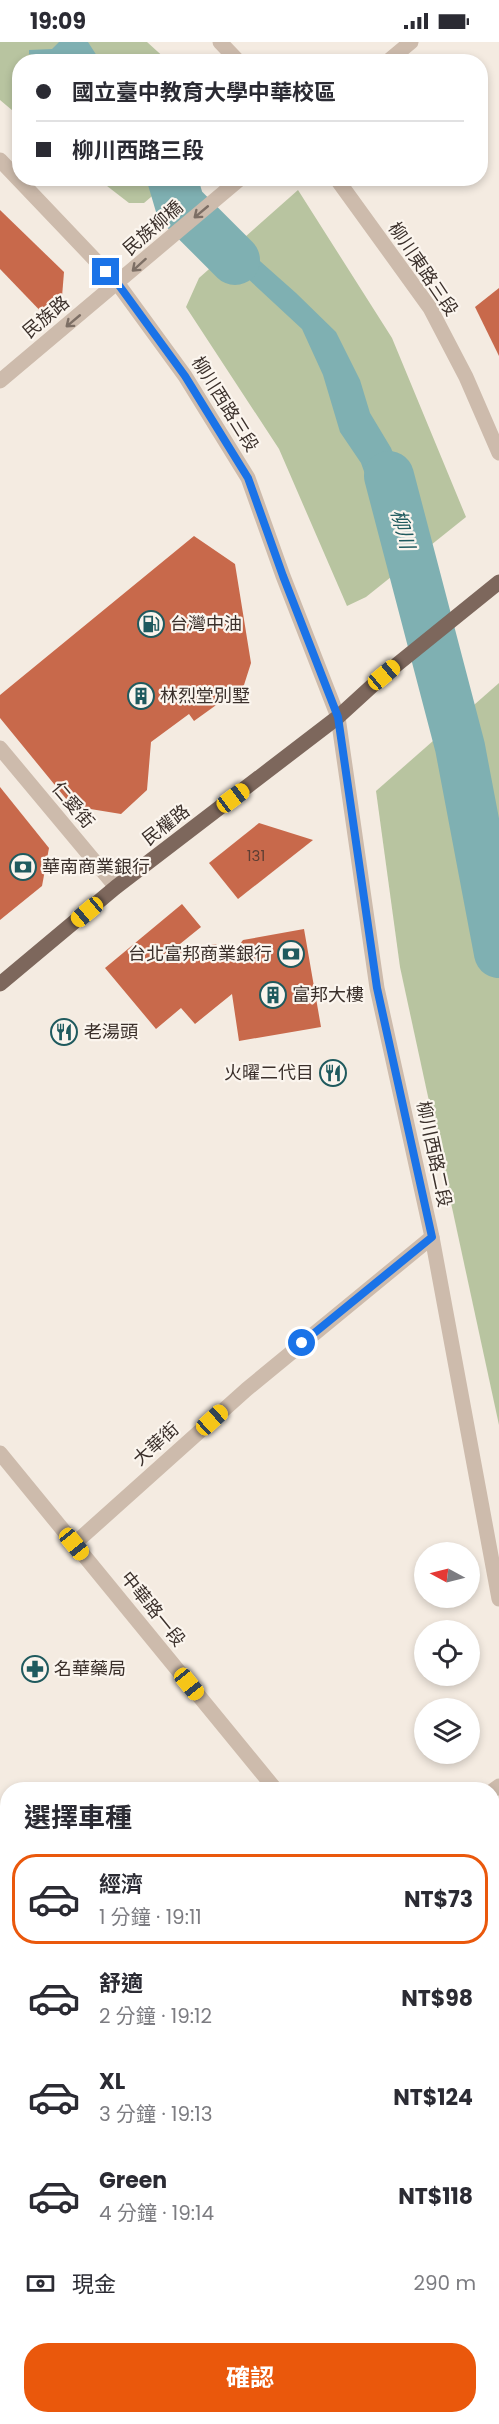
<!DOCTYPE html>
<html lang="zh-TW">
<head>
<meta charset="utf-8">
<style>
	body { margin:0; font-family:Poppins,"Noto Sans TC",sans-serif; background:#f2f2f3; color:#2b2b33; height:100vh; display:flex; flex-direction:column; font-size:22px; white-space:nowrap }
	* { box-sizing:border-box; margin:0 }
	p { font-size:20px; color:#7c7c81 }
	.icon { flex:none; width:33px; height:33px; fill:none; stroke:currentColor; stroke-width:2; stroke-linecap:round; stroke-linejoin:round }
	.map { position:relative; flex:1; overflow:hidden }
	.sheet { position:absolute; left:0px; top:1740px; width:500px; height:642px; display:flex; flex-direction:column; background:#fff; border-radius:24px 24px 0 0; box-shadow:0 3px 9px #0003 }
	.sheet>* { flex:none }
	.banner { position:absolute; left:12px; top:12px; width:476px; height:132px; border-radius:24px; box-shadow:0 3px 9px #0003; display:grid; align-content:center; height:132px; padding:0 24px; background:#fff }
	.needle { width:39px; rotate:277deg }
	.buttons { position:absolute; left:414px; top:1500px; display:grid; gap:12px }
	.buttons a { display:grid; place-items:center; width:66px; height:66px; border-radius:50%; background:#fff; box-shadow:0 3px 9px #0003; font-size:30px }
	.end { position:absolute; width:27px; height:27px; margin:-14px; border:8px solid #1a73e8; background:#fff; box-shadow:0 0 0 3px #fff }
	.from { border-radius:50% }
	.car { position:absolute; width:18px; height:36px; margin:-18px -9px; border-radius:8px; box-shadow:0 0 4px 2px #0007; background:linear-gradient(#f5c518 24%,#345 0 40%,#f5c518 0 76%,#345 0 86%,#f5c518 0) }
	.banner b { display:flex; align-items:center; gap:21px; height:57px; font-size:22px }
	.banner b+b { border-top:2px solid #e1e1e2 }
	.banner i { width:15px; height:15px; background:#2b2b33 }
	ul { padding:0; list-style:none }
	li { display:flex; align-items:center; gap:18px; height:90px; margin:0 12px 9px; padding:0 12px; border:3px solid transparent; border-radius:24px }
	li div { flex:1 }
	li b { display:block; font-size:22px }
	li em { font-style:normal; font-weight:700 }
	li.selected { border-color:#ea580c }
	li>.icon { width:54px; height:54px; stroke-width:1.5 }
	h2 { padding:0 24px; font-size:27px; line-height:72px }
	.pay { display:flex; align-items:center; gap:15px; height:66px; padding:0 24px; font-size:22px }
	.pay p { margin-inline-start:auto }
	.cta { display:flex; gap:12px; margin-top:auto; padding:12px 24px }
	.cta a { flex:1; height:69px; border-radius:24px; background:#ea580c; color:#fff; font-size:24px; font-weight:700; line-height:69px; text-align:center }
	.status { display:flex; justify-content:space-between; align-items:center; height:42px; padding:0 30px; background:#fff; direction:ltr }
	.status svg { height:16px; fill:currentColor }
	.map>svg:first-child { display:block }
	.green { fill:#b8c4a0 }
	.plaza { fill:#ecdcc8 }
	.water { fill:#7fb0b2 }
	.pier { fill:#f4ebe1 }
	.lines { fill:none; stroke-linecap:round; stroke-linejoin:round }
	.river { stroke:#7fb0b2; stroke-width:50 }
	.building { fill:#c8694b }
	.minor { stroke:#cdbbac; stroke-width:15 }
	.major { stroke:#7d675c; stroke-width:15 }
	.oneway { stroke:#7d6f65 }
	.route { stroke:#1a73e8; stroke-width:8 }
	.labels { text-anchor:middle; stroke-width:4.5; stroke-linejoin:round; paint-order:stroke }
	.number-label { font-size:15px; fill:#5e3e33 }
	.street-label { font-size:18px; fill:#3b302b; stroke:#fbf5ee }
	.poi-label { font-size:18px; fill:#3b302b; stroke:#fbf5ee; text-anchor:start }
	.water-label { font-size:20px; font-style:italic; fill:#1f5a5e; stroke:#fbf5ee }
</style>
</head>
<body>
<div class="status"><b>19:09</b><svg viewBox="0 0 49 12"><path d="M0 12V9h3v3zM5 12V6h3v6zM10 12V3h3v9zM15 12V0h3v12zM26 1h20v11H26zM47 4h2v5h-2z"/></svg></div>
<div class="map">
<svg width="499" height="2382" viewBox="0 0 499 2382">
	<rect width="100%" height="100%" fill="#f4ebe1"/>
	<g class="green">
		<path d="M0 0H147L168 19 20 20 19 74 0 58Z"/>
		<path d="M98 137H172L144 161H129Z"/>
		<path d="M298 148 392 296 466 475 366 555 347 564 279 407 186 265 199 236Z"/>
		<path d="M499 641V1383L400 925 376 749Z"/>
	</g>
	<path class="plaza" d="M0 2025 8 2033 7 2077 0 2083Z"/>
	<g class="water">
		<path d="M59 0H88L97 14 106 19H52L29 12V8L52 7Z"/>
		<path d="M161 137H189L244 205 296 251 336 290 360 338 370 371 391 406 422 485 386 521 387 493 361 421 340 390 323 333 302 287 220 211Z"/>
	</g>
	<path class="pier" d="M193 136 239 194 217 212 165 147 178 137Z"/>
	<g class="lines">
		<g class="river">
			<path d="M172 136 180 163 235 218"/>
			<path d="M389 434 460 705 499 911"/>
		</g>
	</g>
	<g class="building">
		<path d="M0 168 64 230 61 267 49 278 0 227Z"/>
		<path d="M499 246V314L475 265Z"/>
		<path d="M194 494 235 522 251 621 244 643 194 679 189 672 151 700 147 748 121 772 72 764 0 676V653Z"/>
		<path d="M0 745 49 806 42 844 0 878Z"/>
		<path d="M259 781 313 798 238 857 209 821Z"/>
		<path d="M182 862 201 885 170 910 216 902 228 917 243 898 304 887 321 985 239 999 232 952 195 982 181 966 156 987 105 926Z"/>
	</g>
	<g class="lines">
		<g class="minor">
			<path d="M220 0 239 20"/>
			<path d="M387 20 411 0"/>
			<path d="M0 118 118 242 185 334 248 436 283 534 338 675 377 946 432 1195 499 1557"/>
			<path d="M336 136 430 266 466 335 499 411"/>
			<path d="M0 339 241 136"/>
			<path d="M0 706 116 845"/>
			<path d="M0 1411 276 1748"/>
			<path d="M74 1502 247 1347 432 1195"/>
			<path d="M492 1749 499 1744"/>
			<path d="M492 2024 499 2033"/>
			<path d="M0 2140 8 2134"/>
			<path d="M0 2272 8 2281"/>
			<path d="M492 2306 499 2300"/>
			<path d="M84 2374 90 2382"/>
			<path d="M398 2382 407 2374"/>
		</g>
		<path class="major" d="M0 942 116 845 338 675 384 633 499 540"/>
	</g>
	<defs><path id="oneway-shaft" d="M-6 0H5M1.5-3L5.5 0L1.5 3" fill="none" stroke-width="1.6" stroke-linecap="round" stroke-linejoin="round" transform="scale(1.5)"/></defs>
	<g class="oneway">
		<use href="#oneway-shaft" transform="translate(201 170) rotate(140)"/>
		<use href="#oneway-shaft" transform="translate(139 223) rotate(138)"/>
		<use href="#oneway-shaft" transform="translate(73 279) rotate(140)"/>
	</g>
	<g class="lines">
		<path class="route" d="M106 230 118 242 185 334 248 436 283 534 338 675 377 946 432 1195 302 1301"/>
	</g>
	<defs>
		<symbol id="fuel-ring" viewBox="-11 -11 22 22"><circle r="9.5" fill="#fbf5ee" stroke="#1f5a5e" stroke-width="1.5"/><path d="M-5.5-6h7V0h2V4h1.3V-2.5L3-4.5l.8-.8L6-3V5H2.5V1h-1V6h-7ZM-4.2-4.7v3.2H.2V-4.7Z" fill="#1f5a5e"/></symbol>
		<symbol id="building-ring" viewBox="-11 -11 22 22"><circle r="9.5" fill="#fbf5ee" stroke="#1f5a5e" stroke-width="1.5"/><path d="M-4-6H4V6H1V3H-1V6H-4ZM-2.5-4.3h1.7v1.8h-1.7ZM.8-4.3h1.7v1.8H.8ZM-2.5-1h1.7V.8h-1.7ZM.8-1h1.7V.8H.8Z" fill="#1f5a5e"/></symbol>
		<symbol id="bank-ring" viewBox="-11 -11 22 22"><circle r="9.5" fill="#fbf5ee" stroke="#1f5a5e" stroke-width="1.5"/><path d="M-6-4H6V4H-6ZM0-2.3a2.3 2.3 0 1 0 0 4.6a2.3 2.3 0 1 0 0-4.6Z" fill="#1f5a5e"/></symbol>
		<symbol id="restaurant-ring" viewBox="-11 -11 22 22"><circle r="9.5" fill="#fbf5ee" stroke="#1f5a5e" stroke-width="1.5"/><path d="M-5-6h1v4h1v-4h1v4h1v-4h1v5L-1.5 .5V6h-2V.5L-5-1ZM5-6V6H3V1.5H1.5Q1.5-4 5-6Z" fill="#1f5a5e"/></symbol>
		<symbol id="pharmacy-ring" viewBox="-11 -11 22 22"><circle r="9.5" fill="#fbf5ee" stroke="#1f5a5e" stroke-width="1.5"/><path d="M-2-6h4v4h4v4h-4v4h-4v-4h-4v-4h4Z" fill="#1f5a5e"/></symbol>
	</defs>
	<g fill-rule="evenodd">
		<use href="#fuel-ring" x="136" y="567" width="30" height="30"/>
		<use href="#building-ring" x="126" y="639" width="30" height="30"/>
		<use href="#bank-ring" x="8" y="810" width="30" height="30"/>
		<use href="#bank-ring" x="276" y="897" width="30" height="30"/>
		<use href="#building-ring" x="258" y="938" width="30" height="30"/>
		<use href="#restaurant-ring" x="49" y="975" width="30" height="30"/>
		<use href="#restaurant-ring" x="318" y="1016" width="30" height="30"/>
		<use href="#pharmacy-ring" x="20" y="1612" width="30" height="30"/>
	</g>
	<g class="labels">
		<g class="number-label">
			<text x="256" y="819">131</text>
		</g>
		<g class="street-label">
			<text transform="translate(153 186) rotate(-41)" y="6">民族柳橋</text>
			<text transform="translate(423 227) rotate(56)" y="6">柳川東路三段</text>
			<text transform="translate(46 275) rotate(-40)" y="6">民族路</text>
			<text transform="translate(225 362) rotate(58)" y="6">柳川西路三段</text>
			<text transform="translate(73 763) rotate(50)" y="6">仁愛街</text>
			<text transform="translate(166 783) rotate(-38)" y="6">民權路</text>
			<text transform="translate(434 1112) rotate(78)" y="6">柳川西路二段</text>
			<text transform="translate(156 1402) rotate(-42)" y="6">大華街</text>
			<text transform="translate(153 1567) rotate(51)" y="6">中華路一段</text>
		</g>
		<g class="poi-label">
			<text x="170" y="588">台灣中油</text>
			<text x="160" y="660">林烈堂別墅</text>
			<text x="42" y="831">華南商業銀行</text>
			<text x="272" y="918" text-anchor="end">台北富邦商業銀行</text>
			<text x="292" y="959">富邦大樓</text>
			<text x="84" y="996">老湯頭</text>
			<text x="314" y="1037" text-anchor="end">火曜二代目</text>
			<text x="54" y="1633">名華藥局</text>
		</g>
		<g class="water-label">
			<text transform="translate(403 487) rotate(75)" y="7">柳川</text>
		</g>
	</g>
</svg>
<div class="buttons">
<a><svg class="needle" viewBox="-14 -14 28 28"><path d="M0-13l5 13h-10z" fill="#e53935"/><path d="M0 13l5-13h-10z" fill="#7c7c81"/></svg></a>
<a><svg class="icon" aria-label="locate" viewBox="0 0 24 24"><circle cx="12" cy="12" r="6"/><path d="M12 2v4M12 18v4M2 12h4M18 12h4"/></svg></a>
<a><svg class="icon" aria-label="layers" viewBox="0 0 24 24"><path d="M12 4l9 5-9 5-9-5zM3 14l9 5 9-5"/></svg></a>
</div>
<i class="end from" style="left:302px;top:1301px"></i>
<i class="end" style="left:106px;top:230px"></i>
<i class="car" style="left:384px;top:633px;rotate:50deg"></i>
<i class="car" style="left:233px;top:756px;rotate:53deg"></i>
<i class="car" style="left:87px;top:870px;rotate:230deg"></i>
<i class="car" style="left:212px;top:1378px;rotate:48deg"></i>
<i class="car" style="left:74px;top:1502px;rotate:141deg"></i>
<i class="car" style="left:189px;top:1642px;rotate:141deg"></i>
<div class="banner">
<b><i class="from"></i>國立臺中教育大學中華校區</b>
<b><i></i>柳川西路三段</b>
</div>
<section class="sheet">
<h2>選擇車種</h2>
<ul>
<li class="selected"><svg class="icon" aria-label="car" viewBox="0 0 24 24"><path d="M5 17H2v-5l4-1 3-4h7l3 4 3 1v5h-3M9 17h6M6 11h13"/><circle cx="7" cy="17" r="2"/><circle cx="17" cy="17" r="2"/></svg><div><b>經濟</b><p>1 分鐘 · 19:11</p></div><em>NT$73</em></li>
<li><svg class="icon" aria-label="car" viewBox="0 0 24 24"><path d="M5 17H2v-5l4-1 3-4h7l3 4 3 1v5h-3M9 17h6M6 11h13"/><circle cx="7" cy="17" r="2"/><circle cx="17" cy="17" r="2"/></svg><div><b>舒適</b><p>2 分鐘 · 19:12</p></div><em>NT$98</em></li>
<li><svg class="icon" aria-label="car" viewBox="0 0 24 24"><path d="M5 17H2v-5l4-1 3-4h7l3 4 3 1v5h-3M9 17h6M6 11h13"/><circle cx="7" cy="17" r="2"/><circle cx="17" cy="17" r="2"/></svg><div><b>XL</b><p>3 分鐘 · 19:13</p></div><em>NT$124</em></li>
<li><svg class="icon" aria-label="car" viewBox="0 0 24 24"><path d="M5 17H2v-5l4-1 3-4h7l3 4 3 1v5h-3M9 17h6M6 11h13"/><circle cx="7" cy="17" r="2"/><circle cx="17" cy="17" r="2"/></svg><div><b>Green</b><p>4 分鐘 · 19:14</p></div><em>NT$118</em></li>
</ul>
<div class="pay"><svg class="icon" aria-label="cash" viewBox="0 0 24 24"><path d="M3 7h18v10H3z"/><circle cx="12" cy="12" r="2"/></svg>現金<p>290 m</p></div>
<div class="cta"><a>確認</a></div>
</section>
</div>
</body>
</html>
